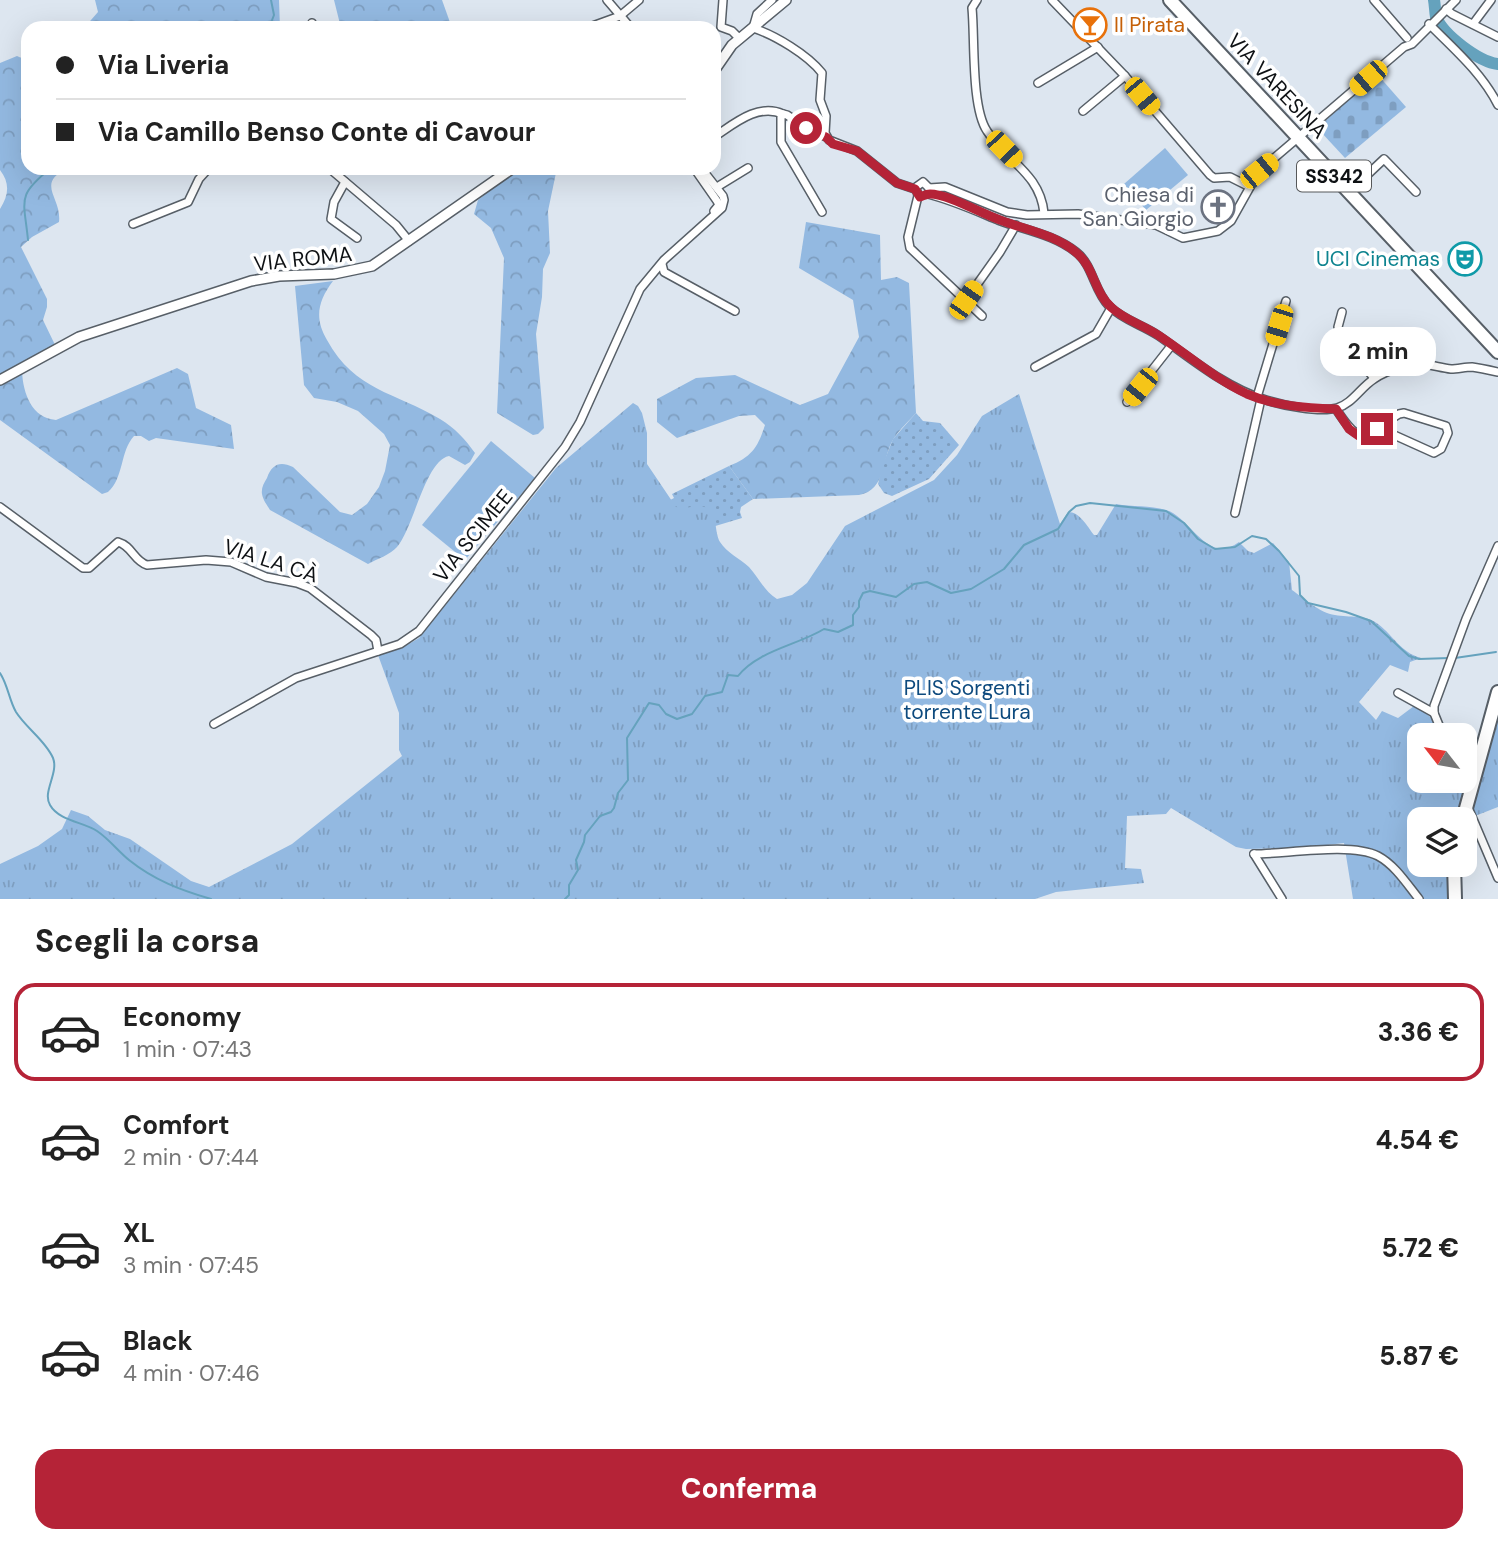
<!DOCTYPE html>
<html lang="it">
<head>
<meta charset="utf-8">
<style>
	body { margin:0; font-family:"DM Sans",sans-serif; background:#f6f6f6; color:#222; height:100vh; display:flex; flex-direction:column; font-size:26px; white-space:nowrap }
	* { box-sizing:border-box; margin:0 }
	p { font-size:23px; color:#767676 }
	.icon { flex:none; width:38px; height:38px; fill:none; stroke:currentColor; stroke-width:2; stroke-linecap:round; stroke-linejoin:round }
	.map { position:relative; height:899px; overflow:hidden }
	.panel { display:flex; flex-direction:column; background:#fff; flex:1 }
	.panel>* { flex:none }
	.banner { position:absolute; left:21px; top:21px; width:700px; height:154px; border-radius:21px; box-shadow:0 7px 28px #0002; display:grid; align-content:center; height:154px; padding:0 35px; background:#fff }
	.needle { width:46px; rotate:301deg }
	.controls { position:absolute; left:1407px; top:723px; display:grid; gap:14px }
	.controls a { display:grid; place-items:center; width:70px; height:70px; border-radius:14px; background:#fff; box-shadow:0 7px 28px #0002; font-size:35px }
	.end { position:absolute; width:32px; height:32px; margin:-16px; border:9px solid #b52337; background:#fff; box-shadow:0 0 0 4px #fff }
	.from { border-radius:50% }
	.bubble { position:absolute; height:49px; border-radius:21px; background:#fff; box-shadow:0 7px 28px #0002; font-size:23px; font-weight:800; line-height:49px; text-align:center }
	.car { position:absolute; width:21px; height:42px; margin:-21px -10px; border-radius:9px; box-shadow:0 0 5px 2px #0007; background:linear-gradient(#f5c518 24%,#345 0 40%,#f5c518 0 76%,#345 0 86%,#f5c518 0) }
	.banner b { display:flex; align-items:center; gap:24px; height:66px; font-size:26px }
	.banner b+b { border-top:2px solid #e0e0e0 }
	.banner i { width:18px; height:18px; background:#222 }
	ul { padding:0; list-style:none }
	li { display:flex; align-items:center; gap:21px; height:98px; margin:0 14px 10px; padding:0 21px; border:4px solid transparent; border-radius:21px }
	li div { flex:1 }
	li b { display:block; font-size:26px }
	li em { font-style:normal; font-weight:800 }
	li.current { border-color:#b52337 }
	li>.icon { width:63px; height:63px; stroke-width:1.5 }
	h2 { padding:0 35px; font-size:32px; line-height:84px }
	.action { display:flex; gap:14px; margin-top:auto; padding:14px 35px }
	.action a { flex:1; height:80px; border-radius:21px; background:#b52337; color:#fff; font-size:28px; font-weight:800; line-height:80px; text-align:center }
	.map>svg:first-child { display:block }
	.grass { fill:url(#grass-dots) }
	.forest { fill:url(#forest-crowns) }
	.cemetery { fill:url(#cemetery-stones) }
	.park { fill:url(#park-tufts) }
	.pitch { fill:#93b9e1 }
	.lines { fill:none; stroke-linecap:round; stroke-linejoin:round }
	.stream { stroke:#65a2bd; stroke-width:2 }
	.river { stroke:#65a2bd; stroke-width:12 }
	.minor-casing { stroke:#575f67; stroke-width:10 }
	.tertiary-casing { stroke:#575f67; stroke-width:12 }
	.primary-casing { stroke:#575f67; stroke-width:16 }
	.minor { stroke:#fff; stroke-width:7 }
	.tertiary { stroke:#fff; stroke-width:9 }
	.primary { stroke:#fff; stroke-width:12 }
	.route { stroke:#b52337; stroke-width:9 }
	.labels { text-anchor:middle; stroke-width:7; stroke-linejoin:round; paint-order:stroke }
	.shield { fill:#fff; stroke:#56585a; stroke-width:2 }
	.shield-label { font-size:19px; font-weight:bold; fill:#0e1114 }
	.food-label { font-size:21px; fill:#c56008; stroke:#fff; text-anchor:start }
	.street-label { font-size:21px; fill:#0e1114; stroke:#fff }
	.worship-label { font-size:21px; fill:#5b616d; stroke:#fff; text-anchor:end }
	.culture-label { font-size:21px; fill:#0d838f; stroke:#fff; text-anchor:end }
	.park-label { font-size:21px; fill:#0d4a7e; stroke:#fff }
</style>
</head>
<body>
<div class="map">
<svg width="1498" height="899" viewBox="0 0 1498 899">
	<defs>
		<pattern id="grass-dots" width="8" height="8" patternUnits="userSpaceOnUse" patternTransform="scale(1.75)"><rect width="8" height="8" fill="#93b9e1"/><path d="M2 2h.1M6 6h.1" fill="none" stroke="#7e9ec0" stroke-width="1.8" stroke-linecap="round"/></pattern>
		<pattern id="forest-crowns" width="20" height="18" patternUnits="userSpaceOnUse" patternTransform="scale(1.75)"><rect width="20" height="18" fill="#93b9e1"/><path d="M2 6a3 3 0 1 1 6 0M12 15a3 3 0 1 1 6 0" fill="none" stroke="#7e9ec0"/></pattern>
		<pattern id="cemetery-stones" width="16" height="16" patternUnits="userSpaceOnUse" patternTransform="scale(1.75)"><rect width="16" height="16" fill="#93b9e1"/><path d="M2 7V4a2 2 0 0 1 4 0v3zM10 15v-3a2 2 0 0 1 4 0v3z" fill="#7e9ec0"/></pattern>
		<pattern id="park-tufts" width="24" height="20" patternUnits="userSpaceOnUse" patternTransform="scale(1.75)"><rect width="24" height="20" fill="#93b9e1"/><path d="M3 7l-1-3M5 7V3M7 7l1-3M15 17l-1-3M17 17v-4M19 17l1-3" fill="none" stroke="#7e9ec0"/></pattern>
	</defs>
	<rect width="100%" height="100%" fill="#dde6f0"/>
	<g class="grass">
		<path d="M916 413 923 421 940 423 959 445 929 479 892 496 884 493 878 484 883 464 893 439Z"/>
		<path d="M729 466 753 499 741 507 740 512 742 518 672 539 634 519 674 498 672 494Z"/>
	</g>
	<g class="forest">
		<path d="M95 0H279L280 28H84L98 12Z"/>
		<path d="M334 0H442L452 28H341Z"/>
		<path d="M17 56 28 61V168H69C34 183 62 197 59 222L32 237 21 247 47 299V307L43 320 57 349 22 371C23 394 32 418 56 420L177 368 188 374 196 408 231 425 234 449 156 438 149 441 141 436H134C120 451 124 478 108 492L102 494 0 420V209C9 195 10 183 0 170V63Z"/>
		<path d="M519 168H557L548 211 550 253 543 269 542 297 536 334 544 428 538 434 533 435 497 413 504 258 491 228 474 214 478 200Z"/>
		<path d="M806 222 880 235 881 280 897 277 909 283 916 413C909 421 900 429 894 438 881 458 887 490 859 495L753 499 729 466C752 457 758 447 765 425L755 415 739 416 677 438 657 422V399L696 378 735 375 800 405 828 394 859 337 853 300 799 268Z"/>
		<path d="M333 281C318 301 314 318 327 340 355 391 395 392 440 419 455 428 465 439 475 453L470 462 465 465 449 456C425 461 414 527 397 547 390 555 377 559 368 564L270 510C267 505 263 500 262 494 261 488 264 483 267 478 272 464 280 461 293 467L340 512 352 515 367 504 379 487 385 471 390 445 384 434 358 411 337 402 314 398 304 385 295 286Z"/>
	</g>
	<path class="cemetery" d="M1377 74 1406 107 1345 158 1320 131 1323 123Z"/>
	<g class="park">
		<path d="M1019 394 1060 524 1068 512C1080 512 1087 526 1094 535H1097L1116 504C1132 507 1150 505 1166 510 1191 517 1207 566 1239 542L1248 551 1254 553 1273 543 1289 562 1292 590C1303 598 1320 613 1335 615 1350 618 1365 614 1378 624 1394 636 1400 652 1421 658L1410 662 1408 672 1390 665 1359 702 1376 720 1382 711 1398 718 1414 706C1428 714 1437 720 1442 735H1419V780L1459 781 1464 794 1458 819H1419V864L1450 865V899H1353L1344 843 1301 848 1246 849 1236 847 1171 808 1166 814 1127 816 1125 868 1141 869 1144 883 1056 892 1035 899H0V864L38 846 62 829 71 810 88 816 105 830 130 839 191 881 209 887 292 844 402 756 399 750V713L378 655 402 648 419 638 556 468 633 403 638 406 642 413 647 433V464L676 507C686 510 699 503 707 508 718 513 714 532 720 542 727 553 739 558 749 567 759 578 764 591 777 599L792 595 807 583 845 526 934 480 957 455 982 416Z"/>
		<path d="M1498 701V807L1475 816 1471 801Z"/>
	</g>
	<g class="pitch">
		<path d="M1165 148 1188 175 1146 210 1124 184Z"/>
		<path d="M491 441 535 478 465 560 422 525Z"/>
	</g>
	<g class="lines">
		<g class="stream">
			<path d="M269 28 274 15 271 0"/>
			<path d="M28 240C24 199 16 196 51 168"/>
			<path d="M1455 658 1496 652"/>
			<path d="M0 673C8 685 9 700 16 712 26 728 46 741 53 758 59 773 42 792 50 805 59 821 84 822 97 831 109 839 118 851 129 860 154 880 180 890 211 899"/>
			<path d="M565 899 569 895V885L578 870 576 860 584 842 585 835 600 816 611 812 614 808 618 793 628 780 627 738 649 703 659 705 666 714 677 719 692 714 705 696 722 692 728 675 738 676C757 651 798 645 824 629L838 632 853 625V615L859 607V601L863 593 870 591 896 597 914 584 927 582 951 593 971 589 1004 569 1024 545 1058 529 1069 512 1076 506 1090 503 1166 511 1184 523 1198 539 1215 549 1235 547 1252 536 1266 539 1279 551 1299 576 1300 595 1308 603 1346 612 1371 621 1409 656 1419 659 1449 658"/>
		</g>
		<path class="river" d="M1434 0C1435 5 1435 12 1436 17 1443 35 1479 62 1498 64"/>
		<defs>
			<g id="minor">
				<path d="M607 0 631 28"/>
				<path d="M723 0 721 27 732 31 740 39"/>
				<path d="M772 0 757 14 753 28C775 35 808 55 822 73L820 100 826 116 825 133 829 140 857 151 897 183 915 189"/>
				<path d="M977 0 972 8C975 39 971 107 987 131 1006 161 1040 173 1044 213"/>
				<path d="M1052 0 1125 76 1210 175 1214 178 1230 177 1248 186"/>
				<path d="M1374 0 1407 38"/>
				<path d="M1446 9 1452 14 1498 37"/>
				<path d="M312 23 313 28"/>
				<path d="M1429 24C1454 49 1482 73 1498 105"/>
				<path d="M1473 24 1491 0"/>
				<path d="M587 28 620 16 639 0"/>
				<path d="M1038 83 1098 47"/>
				<path d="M1083 111 1125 76"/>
				<path d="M714 137C735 123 758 103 783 114"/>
				<path d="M329 168 396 225 409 241"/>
				<path d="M694 168 717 201 719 205 714 211"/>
				<path d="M345 182 334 202 331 219 357 238"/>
				<path d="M717 187 748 168"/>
				<path d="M929 188 945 187 1007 212 1027 215 1078 214 1156 225 1183 238 1218 231 1231 221 1259 171 1404 47 1412 44 1456 0"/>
				<path d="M929 188 923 182 916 187 918 196 908 237 910 248 982 316"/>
				<path d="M1349 192 1384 159 1416 192"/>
				<path d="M928 194C952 200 974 210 998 220 1024 230 1053 234 1076 252 1093 265 1094 291 1109 306 1123 320 1143 325 1159 336 1192 359 1225 387 1263 399 1281 405 1319 413 1337 408 1352 404 1361 387 1374 379 1382 373 1394 369 1403 366 1419 360 1435 367 1451 369 1458 369 1465 367 1472 367 1480 368 1489 370 1498 372"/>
				<path d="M822 212 781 142V117L783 114 787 115 806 128 826 137"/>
				<path d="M133 224 188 202 199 179 209 168"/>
				<path d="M662 264 664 272 735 311"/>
				<path d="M966 300 1000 252 1016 225"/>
				<path d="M1342 312 1338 327 1341 339 1374 378"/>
				<path d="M1035 367 1096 334 1111 308"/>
				<path d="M1257 397 1286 301"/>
				<path d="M1127 402 1171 346"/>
				<path d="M1336 409C1362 449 1363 436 1399 414L1404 413 1446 426 1448 433 1441 449 1434 453 1383 430H1373"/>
				<path d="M0 507 83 568H89L118 542C132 546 134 561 147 565L206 560 231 562 266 577 297 583 310 588 371 635 376 640 378 651"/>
				<path d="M1235 513 1261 399"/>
				<path d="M1398 693 1434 713"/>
				<path d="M214 724 296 678 400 644 419 631 565 447 580 422 640 289 664 260 722 208 724 200 723 196 701 168"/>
				<path d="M1443 735 1434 713V706L1466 619 1498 546"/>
				<path d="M1462 780 1469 796"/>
				<path d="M1467 805 1498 878"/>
				<path d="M1254 854C1286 854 1351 842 1378 856 1395 865 1407 884 1419 899"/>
				<path d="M1254 854 1282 899"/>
			</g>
			<g id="tertiary">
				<path d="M714 71 732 45 786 0"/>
				<path d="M0 380 79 337 251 281 279 276 334 274 372 266 513 168"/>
			</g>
			<g id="primary">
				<path d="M1170 0 1498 352"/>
				<path d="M1463 819 1498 692"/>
				<path d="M1454 864 1455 899"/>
			</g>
		</defs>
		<use href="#minor" class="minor-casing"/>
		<use href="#tertiary" class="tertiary-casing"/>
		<use href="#primary" class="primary-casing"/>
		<use href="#minor" class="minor"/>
		<use href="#tertiary" class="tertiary"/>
		<use href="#primary" class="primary"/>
	</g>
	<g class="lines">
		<path class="route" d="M806 128 826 137 833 144 857 151 897 183 915 189 920 197C923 196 926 194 930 194 948 194 982 214 1000 220 1026 230 1057 235 1078 254 1094 268 1095 294 1112 308 1125 320 1143 325 1158 335 1187 354 1215 379 1247 394 1275 406 1306 408 1336 409L1349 429 1359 436 1377 429"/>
	</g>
	<defs>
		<symbol id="bar-ring" viewBox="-11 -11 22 22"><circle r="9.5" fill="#fff" stroke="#e8710a" stroke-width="1.5"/><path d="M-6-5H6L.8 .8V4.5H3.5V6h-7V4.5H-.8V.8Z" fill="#e8710a"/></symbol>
		<symbol id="church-ring" viewBox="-11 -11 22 22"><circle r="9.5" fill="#fff" stroke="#6b7280" stroke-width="1.5"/><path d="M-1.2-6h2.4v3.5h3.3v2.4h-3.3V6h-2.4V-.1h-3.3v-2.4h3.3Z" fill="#6b7280"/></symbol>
		<symbol id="theatre-ring" viewBox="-11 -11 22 22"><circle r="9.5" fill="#fff" stroke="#0f9aa8" stroke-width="1.5"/><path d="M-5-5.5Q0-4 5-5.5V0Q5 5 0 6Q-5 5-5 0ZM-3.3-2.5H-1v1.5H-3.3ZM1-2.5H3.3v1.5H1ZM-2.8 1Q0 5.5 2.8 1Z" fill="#0f9aa8"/></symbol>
	</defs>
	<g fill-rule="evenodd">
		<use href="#bar-ring" x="1071" y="6" width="38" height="38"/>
		<use href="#church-ring" x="1199" y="188" width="38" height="38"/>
		<use href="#theatre-ring" x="1446" y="240" width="38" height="38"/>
	</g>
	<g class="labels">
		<rect class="shield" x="1297" y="160.5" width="74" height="31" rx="5"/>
		<g class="shield-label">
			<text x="1334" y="183">SS342</text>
		</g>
		<g class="food-label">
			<text x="1114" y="32">Il Pirata</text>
		</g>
		<g class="street-label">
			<text transform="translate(1277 86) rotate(47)" y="7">VIA VARESINA</text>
			<text transform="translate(303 259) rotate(-6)" y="7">VIA ROMA</text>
			<text transform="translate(473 536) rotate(-51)" y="7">VIA SCIMEE</text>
			<text transform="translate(271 561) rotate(18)" y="7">VIA LA CÀ</text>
		</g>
		<g class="worship-label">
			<text x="1194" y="202">Chiesa di<tspan x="1194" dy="24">San Giorgio</tspan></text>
		</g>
		<g class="culture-label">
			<text x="1440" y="266">UCI Cinemas</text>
		</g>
		<g class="park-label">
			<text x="967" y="695">PLIS Sorgenti<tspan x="967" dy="24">torrente Lura</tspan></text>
		</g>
	</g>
</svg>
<div class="controls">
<a><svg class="needle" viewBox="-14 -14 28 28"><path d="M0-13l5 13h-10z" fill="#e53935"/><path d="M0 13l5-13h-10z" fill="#767676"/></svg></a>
<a><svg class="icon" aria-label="layers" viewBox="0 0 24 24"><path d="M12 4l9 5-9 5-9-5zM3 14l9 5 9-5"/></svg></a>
</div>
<i class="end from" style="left:806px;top:128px"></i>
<i class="end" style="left:1377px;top:429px"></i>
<div class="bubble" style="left:1320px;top:327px;width:116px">2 min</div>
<i class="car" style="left:1368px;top:78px;rotate:229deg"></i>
<i class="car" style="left:1142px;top:96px;rotate:140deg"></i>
<i class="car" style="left:1004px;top:149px;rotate:136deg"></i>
<i class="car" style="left:1259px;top:171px;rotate:51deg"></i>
<i class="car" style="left:966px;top:300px;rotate:35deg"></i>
<i class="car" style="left:1279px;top:325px;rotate:197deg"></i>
<i class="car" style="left:1140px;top:387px;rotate:219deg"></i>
<div class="banner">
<b><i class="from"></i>Via Liveria</b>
<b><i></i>Via Camillo Benso Conte di Cavour</b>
</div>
</div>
<section class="panel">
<h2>Scegli la corsa</h2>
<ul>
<li class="current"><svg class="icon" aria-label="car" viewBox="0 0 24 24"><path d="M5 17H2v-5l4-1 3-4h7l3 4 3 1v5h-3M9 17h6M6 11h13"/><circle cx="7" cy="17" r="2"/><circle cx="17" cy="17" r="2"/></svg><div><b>Economy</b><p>1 min · 07:43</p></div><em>3.36 €</em></li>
<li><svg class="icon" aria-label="car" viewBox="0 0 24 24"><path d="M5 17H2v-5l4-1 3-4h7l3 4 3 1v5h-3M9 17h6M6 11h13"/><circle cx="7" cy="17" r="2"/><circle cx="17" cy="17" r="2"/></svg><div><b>Comfort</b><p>2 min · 07:44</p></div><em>4.54 €</em></li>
<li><svg class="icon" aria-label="car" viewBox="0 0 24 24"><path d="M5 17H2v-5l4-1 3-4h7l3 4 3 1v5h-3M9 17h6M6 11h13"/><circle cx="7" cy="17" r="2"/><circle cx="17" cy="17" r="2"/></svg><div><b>XL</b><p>3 min · 07:45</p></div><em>5.72 €</em></li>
<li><svg class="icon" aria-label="car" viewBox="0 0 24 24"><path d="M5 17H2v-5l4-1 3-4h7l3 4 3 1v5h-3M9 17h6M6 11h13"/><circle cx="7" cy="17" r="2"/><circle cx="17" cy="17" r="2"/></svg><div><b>Black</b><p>4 min · 07:46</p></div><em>5.87 €</em></li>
</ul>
<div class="action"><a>Conferma</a></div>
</section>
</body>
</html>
